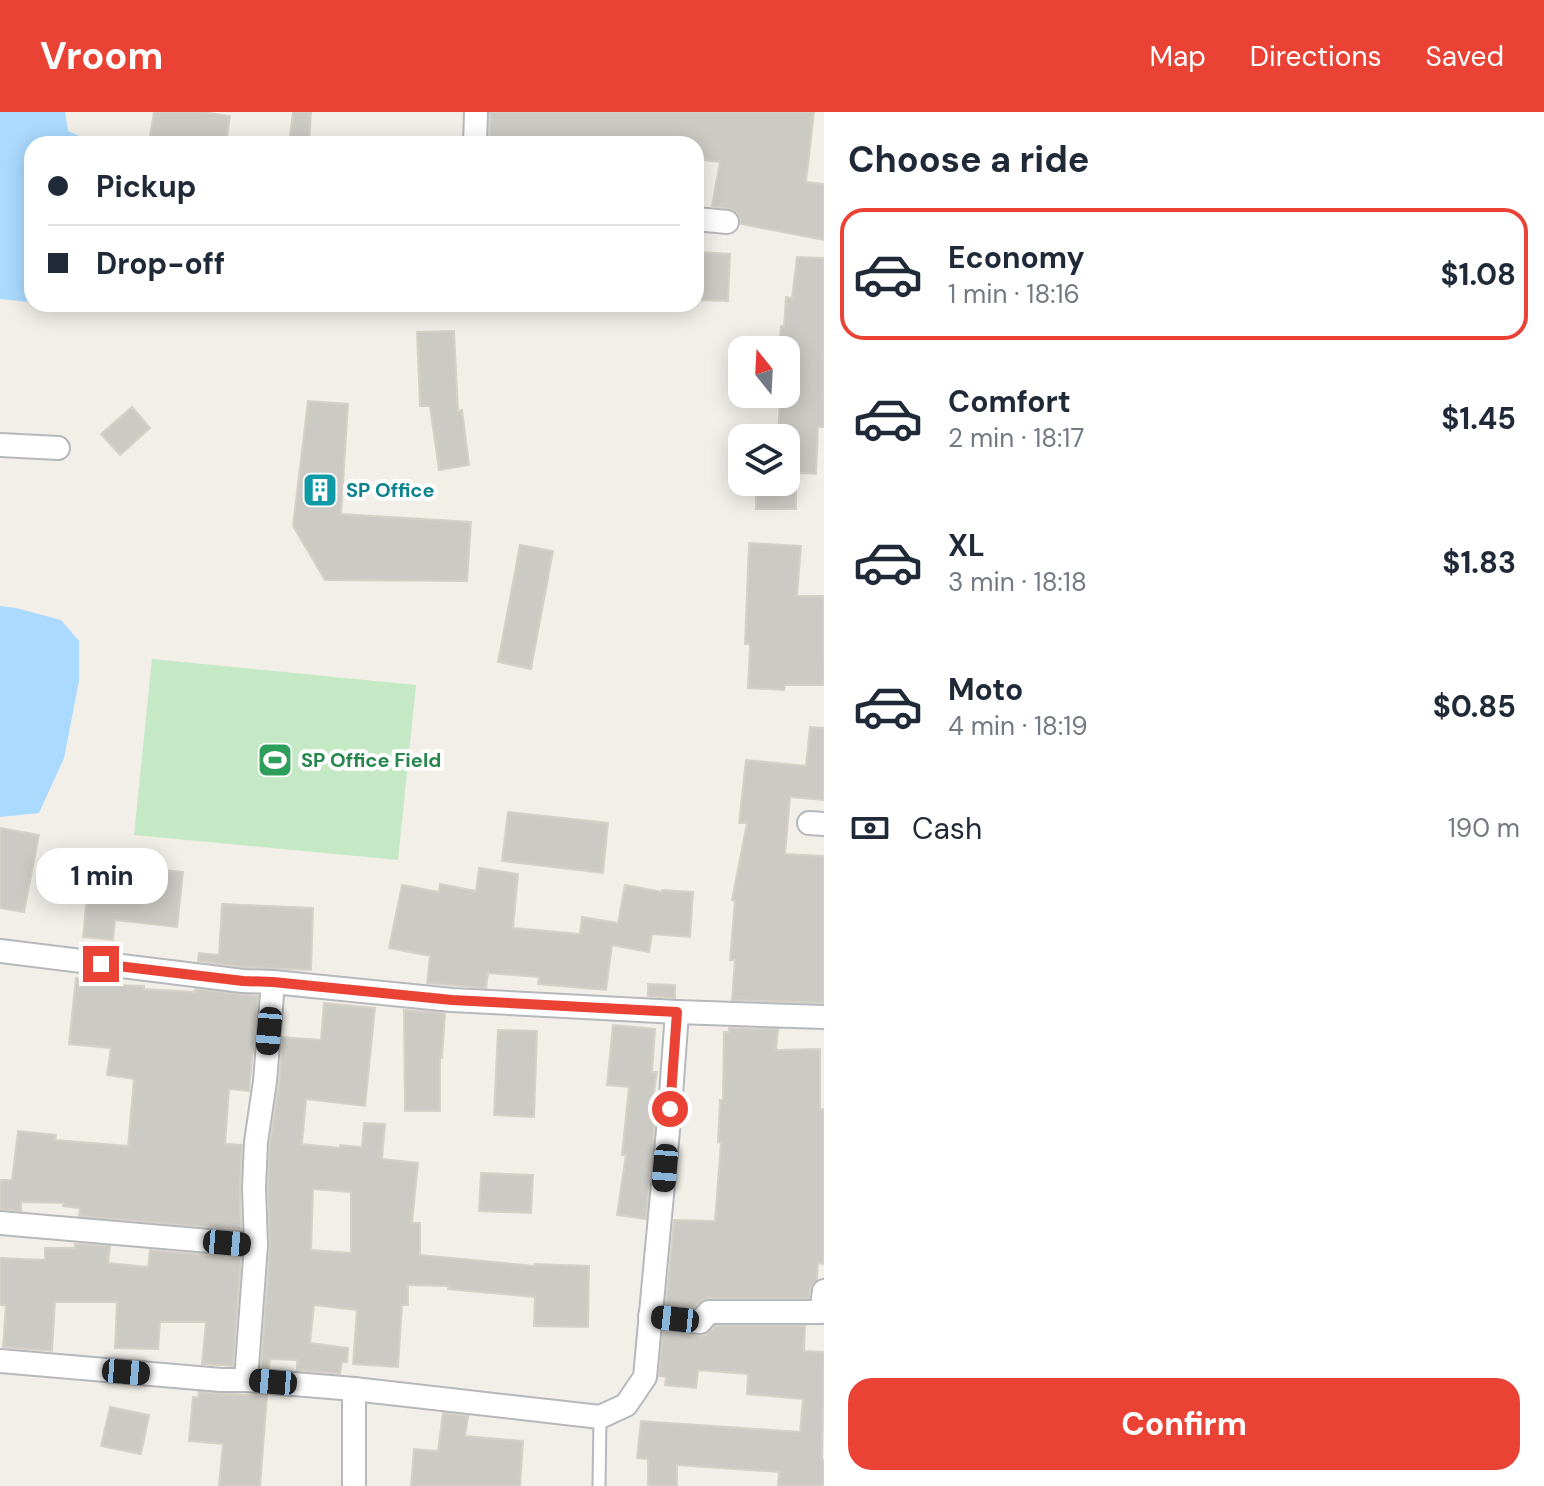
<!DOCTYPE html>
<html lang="en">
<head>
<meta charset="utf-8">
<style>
	body { margin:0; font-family:"DM Sans",sans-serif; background:#f6f6f7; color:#1f2937; height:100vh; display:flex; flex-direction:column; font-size:30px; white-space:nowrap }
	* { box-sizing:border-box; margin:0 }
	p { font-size:26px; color:#747a83 }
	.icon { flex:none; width:44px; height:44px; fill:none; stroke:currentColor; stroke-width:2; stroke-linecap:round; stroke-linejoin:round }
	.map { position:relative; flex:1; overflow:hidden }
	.side { display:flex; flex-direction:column; background:#fff; width:720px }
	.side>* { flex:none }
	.guide { position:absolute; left:24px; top:24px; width:680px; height:176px; border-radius:24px; box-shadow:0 4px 20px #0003; display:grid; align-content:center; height:176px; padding:0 24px; background:#fff }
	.needle { width:52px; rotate:342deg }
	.controls { position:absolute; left:728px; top:224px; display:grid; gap:16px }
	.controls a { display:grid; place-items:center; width:72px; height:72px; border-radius:16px; background:#fff; box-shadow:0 4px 20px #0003; font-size:40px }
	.end { position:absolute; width:36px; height:36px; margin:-18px; border:10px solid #ea4335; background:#fff; box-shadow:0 0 0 4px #fff }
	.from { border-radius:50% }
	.bubble { position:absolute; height:56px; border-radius:24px; background:#fff; box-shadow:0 4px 20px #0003; font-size:26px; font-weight:700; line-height:56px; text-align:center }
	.car { position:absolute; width:24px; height:48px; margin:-24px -12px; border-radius:10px; box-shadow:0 0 6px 2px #0007; background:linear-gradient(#222 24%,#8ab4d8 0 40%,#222 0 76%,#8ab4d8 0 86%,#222 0) }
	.guide b { display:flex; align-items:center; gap:28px; height:76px; font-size:30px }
	.guide b+b { border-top:2px solid #e0e1e3 }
	.guide i { width:20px; height:20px; background:#1f2937 }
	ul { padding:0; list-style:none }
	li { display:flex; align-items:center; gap:24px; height:132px; margin:0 16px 12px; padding:0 8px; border:4px solid transparent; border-radius:24px }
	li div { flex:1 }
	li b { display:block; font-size:30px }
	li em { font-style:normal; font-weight:700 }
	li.selected { border-color:#ea4335 }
	li>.icon { width:72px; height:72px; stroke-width:1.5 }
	h2 { padding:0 24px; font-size:36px; line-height:96px }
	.pay { display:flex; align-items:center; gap:20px; height:88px; padding:0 24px; font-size:30px }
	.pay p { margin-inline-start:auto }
	.cta { display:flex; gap:16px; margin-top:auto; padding:16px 24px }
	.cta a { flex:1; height:92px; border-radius:24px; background:#ea4335; color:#fff; font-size:32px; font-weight:700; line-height:92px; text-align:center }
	header { display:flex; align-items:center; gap:48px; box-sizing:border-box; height:112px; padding:0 40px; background:#ea4335; color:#fff }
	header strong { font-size:38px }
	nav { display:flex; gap:44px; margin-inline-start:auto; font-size:28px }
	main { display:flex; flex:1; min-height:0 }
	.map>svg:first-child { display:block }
	.green { fill:#c5e8c5 }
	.water { fill:#aadaff }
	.building { fill:#cccac5; stroke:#d6d1c6; stroke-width:2; fill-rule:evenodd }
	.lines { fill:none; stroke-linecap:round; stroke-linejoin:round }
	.lane-casing { stroke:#b5b8bc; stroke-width:15 }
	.street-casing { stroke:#b5b8bc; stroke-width:26 }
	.lane { stroke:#fff; stroke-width:11 }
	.street { stroke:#fff; stroke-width:22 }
	.route { stroke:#ea4335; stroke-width:10 }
	.labels { text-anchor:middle; stroke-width:8; stroke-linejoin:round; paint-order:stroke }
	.culture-label { font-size:20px; font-weight:bold; fill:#0d838f; stroke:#fff; text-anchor:start }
	.leisure-label { font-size:20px; font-weight:bold; fill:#27864d; stroke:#fff; text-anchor:start }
</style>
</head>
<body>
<header>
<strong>Vroom</strong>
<nav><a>Map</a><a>Directions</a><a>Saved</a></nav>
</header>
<main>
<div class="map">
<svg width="824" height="1374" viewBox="0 0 824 1374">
	<rect width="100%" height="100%" fill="#f1efe8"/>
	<path class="green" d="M152 547 416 573 398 748 134 723Z"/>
	<g class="water">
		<path d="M0 0H65L68 19 88 28 86 32H32V189L30 190 0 187Z"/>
		<path d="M0 494 16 496 61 508 79 529V569L64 646 39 701 0 705Z"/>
	</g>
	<g class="building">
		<path d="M154 0H202L230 4 226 32H163L149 30Z"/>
		<path d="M293 0H311L309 32H289Z"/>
		<path d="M490 0H814L806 70 824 72V128L741 112 740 105 734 98 712 94 720 50 704 48V45L696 44V32H489Z"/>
		<path d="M696 140 730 142 728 189 696 188Z"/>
		<path d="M797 145 824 146V315H818L816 362 786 360V326H778L780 286H786V238H779L781 214 784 215 786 185 792 186Z"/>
		<path d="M454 219 458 299 462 298 469 353 439 358 430 294H420L417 220Z"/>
		<path d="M308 289 348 292 341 402 471 410 467 469 325 468 293 414Z"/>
		<path d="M132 295 150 316 120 343 101 322Z"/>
		<rect x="756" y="370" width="40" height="27"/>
		<path d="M749 431 801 434 797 484H823L824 573H785L784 578 748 576 750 532H745Z"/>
		<path d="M520 433 553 439 531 557 498 550Z"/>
		<path d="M810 615 824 616V688L790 685 785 742 824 744V891L732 888 735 848H730L735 789 732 788 747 711H739L746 648 806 654Z"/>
		<path d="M508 700 608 711 603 761 502 749Z"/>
		<path d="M0 716 39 723 24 800 0 796Z"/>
		<path d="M90 751 183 760 177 815 115 808 113 828 83 825Z"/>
		<path d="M479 756 518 762 513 816 580 822 582 805 618 811 625 773 662 780V778L693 780 690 825 652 822 649 840 612 833 606 878 538 872 539 865 488 861 486 876 427 871 430 844 389 836 402 773 439 780 440 772 476 779Z"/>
		<path d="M222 792 313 796 311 858 244 855 198 849 199 841 219 843Z"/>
		<path d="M76 866 109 870V873L144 874V877L195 880V877L258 884 249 979 229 977 225 1032 242 1033 240 1076 241 1118 79 1104 80 1096 63 1094V1091L21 1090V1099L0 1097V1068H12L18 1019 56 1023 55 1028 128 1034 134 967 107 963 111 936 69 932Z"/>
		<path d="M648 872 675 873V886L648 884Z"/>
		<path d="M324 891 375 896 365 994 306 987 302 1032 340 1036V1033L362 1035 364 1011 385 1012 382 1047 418 1051 412 1111H420V1143L535 1154V1152L589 1154 588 1215 534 1214 535 1185 448 1177 449 1174 408 1173V1193H402L398 1255 353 1252 357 1198 314 1193 310 1231 348 1236 347 1250H342L340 1262 297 1258V1248L270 1247 269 1256 261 1255 270 1134 268 1076 270 1031 279 971 283 925 321 928ZM313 1077 351 1080V1141L311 1138Z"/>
		<path d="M404 898 445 901 442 946H440V999H405Z"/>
		<path d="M613 913 655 917 652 960H657L652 995H656L646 1107 617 1103 626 1043H622L629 975 607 973Z"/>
		<path d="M729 916 778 917 776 938 820 937V997H824V1152L818 1151 817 1168 810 1176 809 1186H709L703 1188 694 1195 666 1192 674 1108 715 1109 721 1031 718 1030 720 988H723L724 920H729Z"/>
		<path d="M498 918 537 919 534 1005 494 1003Z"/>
		<path d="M481 1061 533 1063 531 1101 479 1099Z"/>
		<path d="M75 1132 110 1134 108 1151 148 1155 150 1138 241 1146 233 1254 202 1252 206 1210H160L158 1237 115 1236 117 1190H55L52 1239 3 1235 6 1193H0V1146L45 1148V1136H75Z"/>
		<path d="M715 1214H805L804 1239 824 1240 822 1348H824V1374H778L779 1360 677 1353V1374H648V1347L637 1346 641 1309 800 1320 803 1287 747 1282 748 1262 698 1258 696 1276 665 1273 666 1265 659 1264 663 1220 699 1224 706 1223Z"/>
		<path d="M199 1280 267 1284 260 1374H219L223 1332 189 1329 193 1285H198Z"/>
		<path d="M110 1295 149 1303 141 1342 101 1334Z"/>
		<path d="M443 1301 468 1304 465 1324 523 1329 520 1374H411L414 1337 438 1339Z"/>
	</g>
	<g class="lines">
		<defs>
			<path id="lane" d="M599 1374 600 1305"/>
			<g id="street">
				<path d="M475 32 476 0"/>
				<path d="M696 107 727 110"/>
				<path d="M0 333 58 336"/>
				<path d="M809 711 824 712"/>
				<path d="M0 839 243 869 273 870 452 888 677 900 824 905"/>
				<path d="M0 1111 256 1133"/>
				<path d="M650 1204 700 1210 709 1200H821L824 1179"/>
				<path d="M0 1249 221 1268H246L354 1277 600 1305 626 1293 645 1265 670 997 677 900"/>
				<path d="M246 1268 256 1133 254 1076 256 1030 265 969 273 870"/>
				<path d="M354 1374V1277"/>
			</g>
		</defs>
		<use href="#lane" class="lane-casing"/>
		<use href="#street" class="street-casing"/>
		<use href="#lane" class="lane"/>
		<use href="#street" class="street"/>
	</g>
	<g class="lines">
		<path class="route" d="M101 852 243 869 273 870 452 888 677 900 670 997"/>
	</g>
	<defs>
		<symbol id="building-square" viewBox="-11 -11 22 22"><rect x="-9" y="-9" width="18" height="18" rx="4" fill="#0f9aa8" stroke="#fff"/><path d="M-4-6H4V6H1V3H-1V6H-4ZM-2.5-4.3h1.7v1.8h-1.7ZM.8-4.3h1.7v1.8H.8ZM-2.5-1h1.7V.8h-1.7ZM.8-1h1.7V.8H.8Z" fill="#fff"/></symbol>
		<symbol id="stadium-square" viewBox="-11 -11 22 22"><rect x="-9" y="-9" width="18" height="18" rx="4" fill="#2e9e5b" stroke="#fff"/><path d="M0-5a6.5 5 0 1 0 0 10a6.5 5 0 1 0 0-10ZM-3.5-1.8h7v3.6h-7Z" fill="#fff"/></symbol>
	</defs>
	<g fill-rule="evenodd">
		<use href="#building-square" x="300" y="358" width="40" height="40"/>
		<use href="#stadium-square" x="255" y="628" width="40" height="40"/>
	</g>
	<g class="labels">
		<g class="culture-label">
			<text x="346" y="385">SP Office</text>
		</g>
		<g class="leisure-label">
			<text x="301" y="655">SP Office Field</text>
		</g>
	</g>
</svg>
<div class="controls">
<a><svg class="needle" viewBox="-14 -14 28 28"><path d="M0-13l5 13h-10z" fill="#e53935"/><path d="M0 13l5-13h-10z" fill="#747a83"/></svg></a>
<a><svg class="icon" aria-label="layers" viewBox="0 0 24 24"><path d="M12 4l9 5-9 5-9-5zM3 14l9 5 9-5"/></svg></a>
</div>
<i class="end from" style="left:670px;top:997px"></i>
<i class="end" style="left:101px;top:852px"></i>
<div class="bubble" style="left:36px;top:736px;width:132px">1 min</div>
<i class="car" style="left:269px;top:919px;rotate:185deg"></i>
<i class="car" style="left:665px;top:1056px;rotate:185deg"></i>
<i class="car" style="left:227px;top:1131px;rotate:95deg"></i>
<i class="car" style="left:675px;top:1207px;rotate:276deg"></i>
<i class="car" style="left:126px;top:1260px;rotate:95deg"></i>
<i class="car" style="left:273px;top:1270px;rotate:275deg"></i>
<div class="guide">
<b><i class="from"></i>Pickup</b>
<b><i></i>Drop-off</b>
</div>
</div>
<section class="side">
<h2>Choose a ride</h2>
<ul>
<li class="selected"><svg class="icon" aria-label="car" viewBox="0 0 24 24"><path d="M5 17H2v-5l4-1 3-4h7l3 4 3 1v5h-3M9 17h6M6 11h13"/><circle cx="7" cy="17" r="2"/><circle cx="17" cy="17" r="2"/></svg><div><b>Economy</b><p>1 min · 18:16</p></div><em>$1.08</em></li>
<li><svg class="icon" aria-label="car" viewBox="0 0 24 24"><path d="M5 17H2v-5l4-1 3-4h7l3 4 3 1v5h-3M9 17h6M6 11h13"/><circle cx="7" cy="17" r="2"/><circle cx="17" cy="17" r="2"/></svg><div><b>Comfort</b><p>2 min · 18:17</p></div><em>$1.45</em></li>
<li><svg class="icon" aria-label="car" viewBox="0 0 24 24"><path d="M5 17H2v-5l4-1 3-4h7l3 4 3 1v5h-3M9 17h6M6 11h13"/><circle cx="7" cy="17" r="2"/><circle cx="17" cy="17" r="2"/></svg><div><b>XL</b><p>3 min · 18:18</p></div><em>$1.83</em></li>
<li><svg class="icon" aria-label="car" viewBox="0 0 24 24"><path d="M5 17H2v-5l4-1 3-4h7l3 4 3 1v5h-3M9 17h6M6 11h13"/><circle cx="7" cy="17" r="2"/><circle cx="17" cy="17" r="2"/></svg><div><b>Moto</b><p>4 min · 18:19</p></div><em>$0.85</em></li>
</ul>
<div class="pay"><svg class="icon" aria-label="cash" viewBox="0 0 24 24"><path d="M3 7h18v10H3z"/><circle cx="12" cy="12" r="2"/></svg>Cash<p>190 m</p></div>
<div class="cta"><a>Confirm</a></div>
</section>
</main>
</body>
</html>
